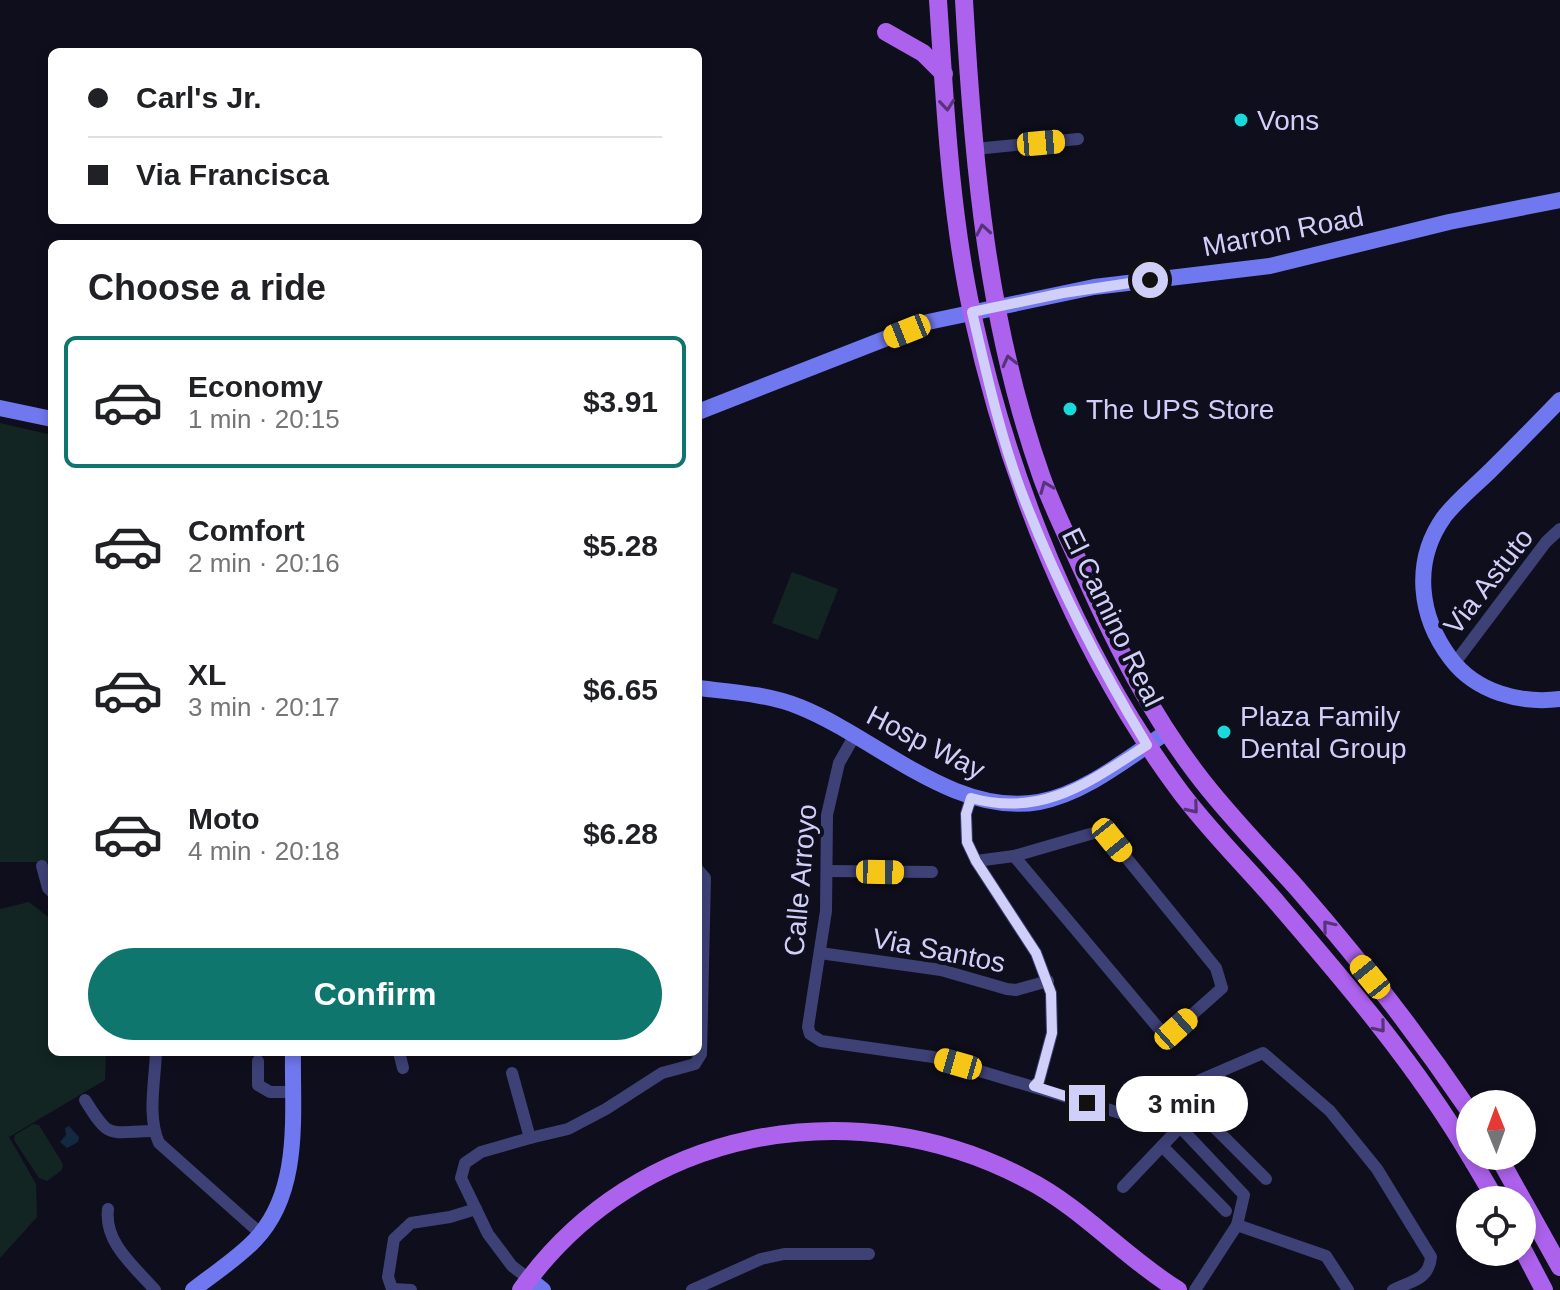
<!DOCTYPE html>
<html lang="en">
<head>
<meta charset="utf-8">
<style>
	body { margin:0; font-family:Arial,sans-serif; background:#f2f2f2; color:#202124; height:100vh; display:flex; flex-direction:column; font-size:30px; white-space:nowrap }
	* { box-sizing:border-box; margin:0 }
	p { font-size:26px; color:#757577 }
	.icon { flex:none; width:44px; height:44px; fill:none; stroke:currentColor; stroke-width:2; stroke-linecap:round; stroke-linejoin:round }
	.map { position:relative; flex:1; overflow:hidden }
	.details { position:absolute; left:48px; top:240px; width:654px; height:816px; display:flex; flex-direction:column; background:#fff; border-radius:12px; box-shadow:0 4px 12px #0003 }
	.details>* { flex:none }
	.banner { position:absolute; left:48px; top:48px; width:654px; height:176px; border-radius:12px; box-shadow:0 4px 12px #0003; display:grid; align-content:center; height:176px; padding:0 40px; background:#fff }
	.needle { width:52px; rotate:359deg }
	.fabs { position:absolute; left:1456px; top:1090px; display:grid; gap:16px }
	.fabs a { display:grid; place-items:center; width:80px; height:80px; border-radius:50%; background:#fff; box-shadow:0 4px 12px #0003; font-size:40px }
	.end { position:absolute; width:36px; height:36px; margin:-18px; border:10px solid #d0cffa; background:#111; box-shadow:0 0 0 4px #111 }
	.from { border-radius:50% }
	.bubble { position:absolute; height:56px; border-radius:28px; background:#fff; box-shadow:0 4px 12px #0003; font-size:26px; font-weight:600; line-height:56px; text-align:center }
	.car { position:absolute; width:24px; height:48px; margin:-24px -12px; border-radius:10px; box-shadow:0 0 6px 2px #0007; background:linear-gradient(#f5c518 24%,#345 0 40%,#f5c518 0 76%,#345 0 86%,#f5c518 0) }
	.banner b { display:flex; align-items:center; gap:28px; height:76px; font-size:30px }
	.banner b+b { border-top:2px solid #e0e0e0 }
	.banner i { width:20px; height:20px; background:#202124 }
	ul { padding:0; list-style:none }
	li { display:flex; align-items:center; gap:24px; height:132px; margin:0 16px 12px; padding:0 24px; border:4px solid transparent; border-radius:12px }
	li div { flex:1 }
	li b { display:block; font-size:30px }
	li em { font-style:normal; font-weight:600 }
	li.selected { border-color:#0f766e }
	li>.icon { width:72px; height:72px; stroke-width:1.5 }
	h2 { padding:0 40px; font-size:36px; line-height:96px }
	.cta { display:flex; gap:16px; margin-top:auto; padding:16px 40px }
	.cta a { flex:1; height:92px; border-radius:48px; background:#0f766e; color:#fff; font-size:32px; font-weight:600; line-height:92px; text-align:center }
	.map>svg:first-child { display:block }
	.green { fill:#122523 }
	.water { fill:#132940 }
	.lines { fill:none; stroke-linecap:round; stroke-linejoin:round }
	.street { stroke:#3e4176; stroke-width:12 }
	.secondary { stroke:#7078ef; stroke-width:16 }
	.primary { stroke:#ad62ed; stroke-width:18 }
	.oneway { stroke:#56347a }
	.route { stroke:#d0cffa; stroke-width:10 }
	.poi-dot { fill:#19d9db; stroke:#0f0e1c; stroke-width:3 }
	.labels { text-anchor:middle; stroke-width:8; stroke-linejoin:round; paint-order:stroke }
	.poi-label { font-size:28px; fill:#d0cffa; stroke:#0f0e1c; text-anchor:start }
	.street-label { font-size:28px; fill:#d0cffa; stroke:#0f0e1c }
</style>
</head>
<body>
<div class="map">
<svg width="1560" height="1290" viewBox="0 0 1560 1290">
	<rect width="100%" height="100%" fill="#0f0e1c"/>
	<g class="green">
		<path d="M0 423 52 435V862H0Z"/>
		<path d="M792 572 838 589 818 640 772 623Z"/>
		<path d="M29 902 52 920V1052H106L105 1080 9 1137 36 1184 37 1217 0 1258V909Z"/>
		<path d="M33 1124 39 1125 63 1164 62 1170 47 1181 39 1178 14 1140 15 1135Z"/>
	</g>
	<path class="water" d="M69 1126 79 1137 78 1142 67 1148 60 1142 66 1135 65 1128Z"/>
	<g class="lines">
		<g class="street">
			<path d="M975 149 1078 139"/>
			<path d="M1454 664 1546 542 1560 529"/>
			<path d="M855 735 839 763 827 815 826 911 808 1027 810 1034 821 1041 933 1057 1140 1119"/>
			<path d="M971 798 966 814 967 842 976 861 1036 953 1051 993 1052 1033 1039 1081 1034 1086"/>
			<path d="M1097 832 1112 840 1216 968 1222 988 1176 1029 1160 1030 1014 856Z"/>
			<path d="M976 861 1014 856"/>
			<path d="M42 866 48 888 52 892"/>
			<path d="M828 871 932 872"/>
			<path d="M820 953 941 970 1007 989 1016 990 1048 981"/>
			<path d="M156 1052C155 1081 147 1117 159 1143L260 1233"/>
			<path d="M399 1052 403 1068"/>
			<path d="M258 1061V1085L270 1092H292"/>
			<path d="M512 1073 530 1138 481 1152 465 1163 461 1178 488 1234 512 1266 529 1279"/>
			<path d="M85 1100C110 1140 107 1132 153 1131"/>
			<path d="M1190 1103 1266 1179"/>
			<path d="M1180 1127 1244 1195 1237 1225"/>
			<path d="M530 1138 568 1129 606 1109 662 1073 695 1064 701 1054 705 878 698 870"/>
			<path d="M1162 1146 1226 1211"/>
			<path d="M1123 1187 1180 1127 1198 1081 1263 1053 1330 1111 1377 1169 1431 1257C1429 1280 1411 1281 1393 1290"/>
			<path d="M108 1209C104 1243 134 1266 155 1290"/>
			<path d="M411 1290 392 1289 388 1277 394 1239 411 1223 450 1217 476 1209"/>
			<path d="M692 1290 761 1259 784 1254H869"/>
			<path d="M1195 1290 1237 1225 1326 1256 1348 1290"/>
		</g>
		<g class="secondary">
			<path d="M1560 400C1537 424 1514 447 1491 470 1476 485 1457 500 1444 517 1412 562 1419 617 1451 659 1476 692 1520 704 1560 699"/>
			<path d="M0 408 52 419"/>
			<path d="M698 412 928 322 1094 287 1270 266 1449 222 1560 200"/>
			<path d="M698 688C732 692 768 694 800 707 877 738 953 817 1039 802 1086 793 1129 757 1167 732"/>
			<path d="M529 1279 543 1290"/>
			<path d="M193 1290C213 1274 237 1259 255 1240 302 1191 292 1114 293 1052"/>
		</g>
		<g class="primary">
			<path d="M938 0C945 104 950 211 972 313 1009 480 1075 648 1176 786 1207 829 1245 865 1279 905 1347 984 1417 1066 1470 1156"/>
			<path d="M964 0C973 162 987 324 1042 478 1054 511 1071 544 1085 576 1116 645 1151 714 1197 774 1227 814 1263 850 1297 888 1359 959 1417 1034 1470 1112"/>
			<path d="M886 32 923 53 944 74"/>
			<path d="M1470 1156 1496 1200"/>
			<path d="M1498 1156 1560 1267"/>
			<path d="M1522 1248 1544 1290"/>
			<path d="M521 1290C636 1127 854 1088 1026 1179 1083 1208 1124 1257 1178 1290"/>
		</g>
	</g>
	<defs><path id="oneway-chevron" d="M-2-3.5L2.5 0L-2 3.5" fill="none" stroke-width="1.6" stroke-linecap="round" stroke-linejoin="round" transform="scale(2)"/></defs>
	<g class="oneway">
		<use href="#oneway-chevron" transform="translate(947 105) rotate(85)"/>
		<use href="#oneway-chevron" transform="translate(983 230) rotate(-100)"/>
		<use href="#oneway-chevron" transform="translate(1009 361) rotate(-104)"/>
		<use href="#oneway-chevron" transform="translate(1046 487) rotate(-112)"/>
		<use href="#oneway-chevron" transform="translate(1193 808) rotate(50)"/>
		<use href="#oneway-chevron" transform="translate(1328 926) rotate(-129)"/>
		<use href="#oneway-chevron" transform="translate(1380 1027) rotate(51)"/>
	</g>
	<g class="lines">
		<path class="route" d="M1087 1103 1034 1086 1039 1081 1052 1033 1051 993 1036 953 976 861 967 842 966 814 971 798C1043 818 1089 782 1147 745 1098 664 1054 578 1020 488 999 431 986 371 972 312L1063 293 1150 280"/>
	</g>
	<g class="poi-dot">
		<circle cx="1241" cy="120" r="8"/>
		<circle cx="1070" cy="409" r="8"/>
		<circle cx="1224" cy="732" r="8"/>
	</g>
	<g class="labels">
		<g class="poi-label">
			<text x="1257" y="130">Vons</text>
			<text x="1086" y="419">The UPS Store</text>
			<text x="1240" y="726">Plaza Family<tspan x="1240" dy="32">Dental Group</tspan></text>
		</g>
		<g class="street-label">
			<text transform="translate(1283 231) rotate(-11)" y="10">Marron Road</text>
			<text transform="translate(1488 581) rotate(-52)" y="10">Via Astuto</text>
			<text transform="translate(1113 617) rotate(64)" y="10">El Camino Real</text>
			<text transform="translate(926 742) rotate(27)" y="10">Hosp Way</text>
			<text transform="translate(800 880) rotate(-85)" y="10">Calle Arroyo</text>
			<text transform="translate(939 950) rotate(11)" y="10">Via Santos</text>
		</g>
	</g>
</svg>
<div class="fabs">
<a><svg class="needle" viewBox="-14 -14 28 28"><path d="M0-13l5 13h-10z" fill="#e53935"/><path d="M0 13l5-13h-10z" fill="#757577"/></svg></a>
<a><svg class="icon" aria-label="locate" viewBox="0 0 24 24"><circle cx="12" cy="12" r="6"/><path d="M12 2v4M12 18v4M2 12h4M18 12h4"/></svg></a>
</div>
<i class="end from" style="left:1150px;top:280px"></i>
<i class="end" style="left:1087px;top:1103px"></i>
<div class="bubble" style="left:1116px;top:1076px;width:132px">3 min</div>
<i class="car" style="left:1041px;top:143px;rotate:85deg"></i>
<i class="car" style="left:907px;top:331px;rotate:248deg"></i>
<i class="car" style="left:1112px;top:840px;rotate:141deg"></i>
<i class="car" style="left:880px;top:872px;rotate:91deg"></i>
<i class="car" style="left:1370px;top:977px;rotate:321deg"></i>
<i class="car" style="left:1176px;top:1029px;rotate:48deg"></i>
<i class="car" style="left:958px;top:1064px;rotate:286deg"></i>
<div class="banner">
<b><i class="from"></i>Carl's Jr.</b>
<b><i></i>Via Francisca</b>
</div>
<section class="details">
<h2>Choose a ride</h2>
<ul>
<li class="selected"><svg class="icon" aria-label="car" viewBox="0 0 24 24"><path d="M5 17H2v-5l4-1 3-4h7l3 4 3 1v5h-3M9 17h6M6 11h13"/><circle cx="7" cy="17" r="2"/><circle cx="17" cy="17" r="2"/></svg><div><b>Economy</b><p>1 min · 20:15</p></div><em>$3.91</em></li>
<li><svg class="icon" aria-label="car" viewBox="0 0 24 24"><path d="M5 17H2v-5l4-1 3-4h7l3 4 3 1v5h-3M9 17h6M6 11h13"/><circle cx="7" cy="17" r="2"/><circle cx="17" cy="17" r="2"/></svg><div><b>Comfort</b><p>2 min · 20:16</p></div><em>$5.28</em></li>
<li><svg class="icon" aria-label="car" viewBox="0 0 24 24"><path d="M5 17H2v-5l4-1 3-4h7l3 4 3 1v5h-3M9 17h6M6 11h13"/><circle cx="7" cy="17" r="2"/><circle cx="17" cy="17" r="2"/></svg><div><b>XL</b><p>3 min · 20:17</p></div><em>$6.65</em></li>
<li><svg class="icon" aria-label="car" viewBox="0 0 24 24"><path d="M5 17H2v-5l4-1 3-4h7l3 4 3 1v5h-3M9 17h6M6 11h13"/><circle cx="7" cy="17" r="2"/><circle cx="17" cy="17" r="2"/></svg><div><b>Moto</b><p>4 min · 20:18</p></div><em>$6.28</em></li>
</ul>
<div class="cta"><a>Confirm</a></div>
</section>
</div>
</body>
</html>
